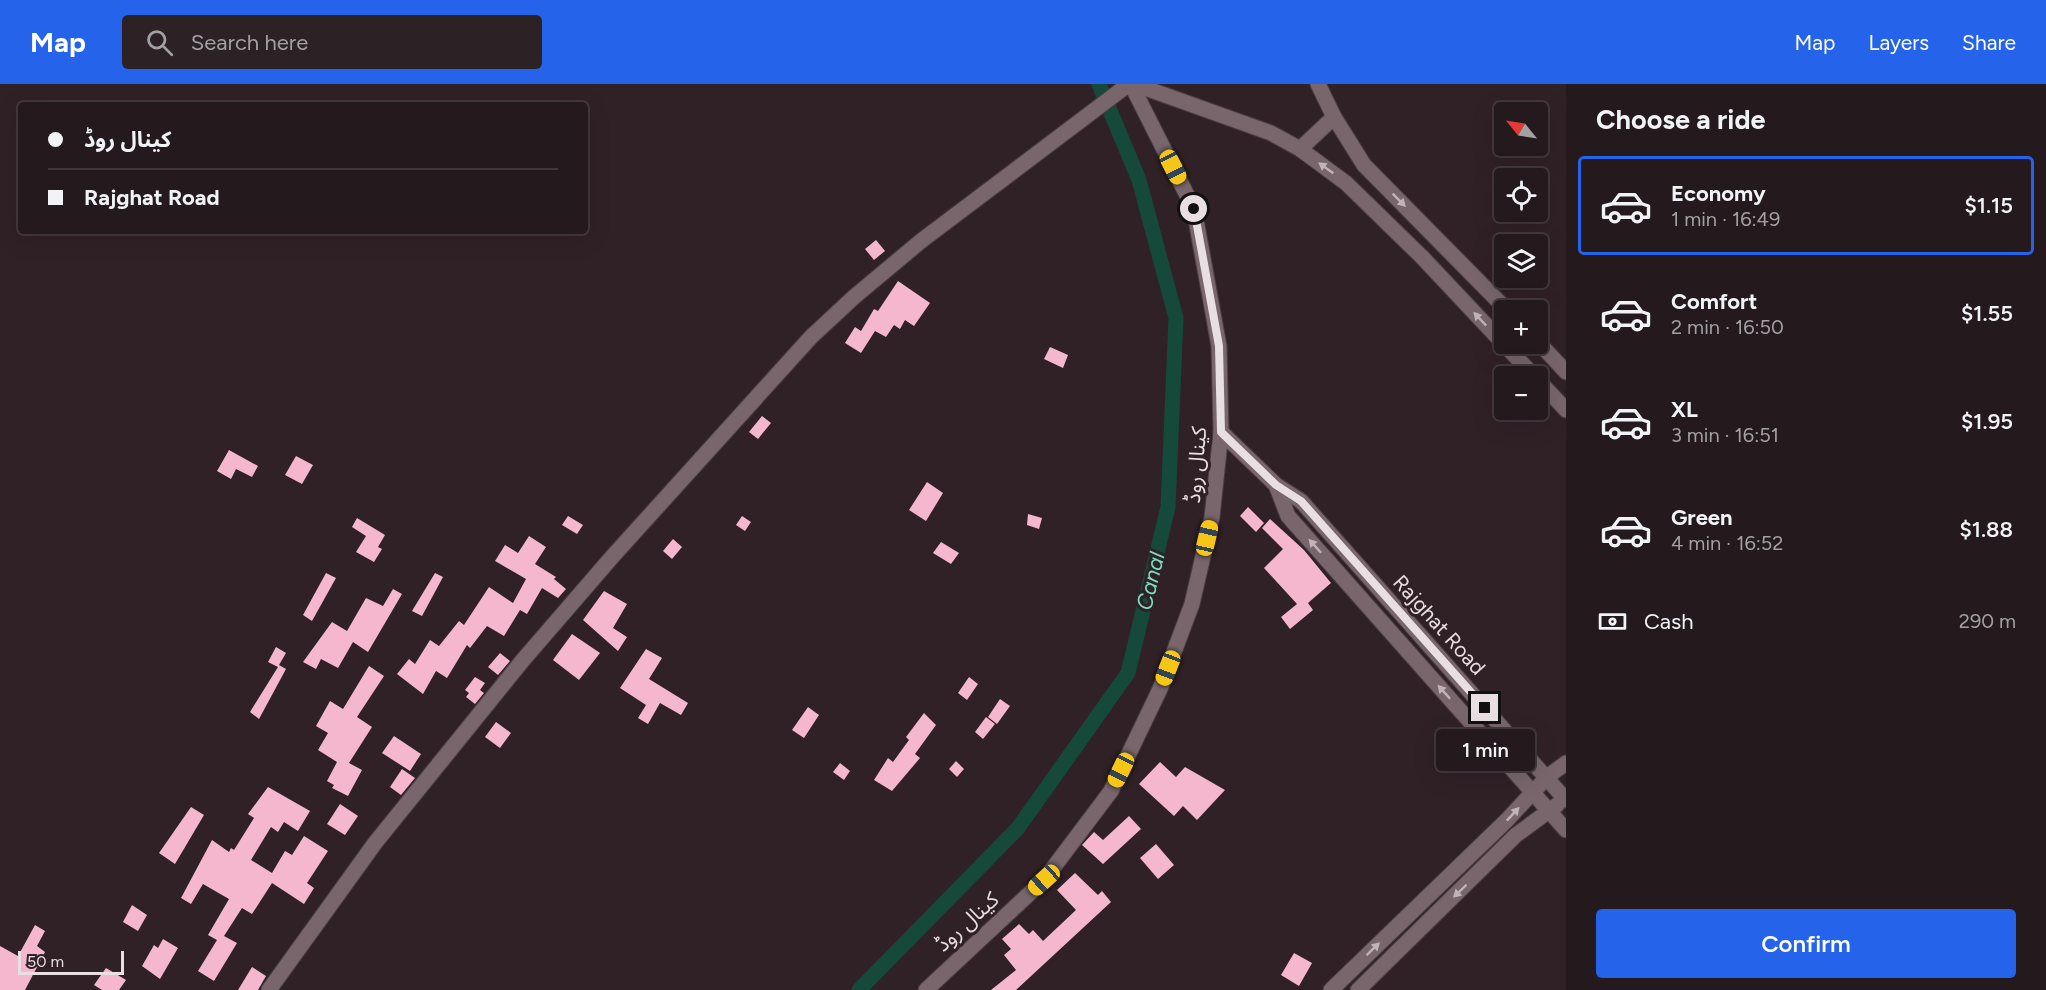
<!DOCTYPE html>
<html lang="en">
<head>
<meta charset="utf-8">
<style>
	body { margin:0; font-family:Figtree,"Noto Sans Arabic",sans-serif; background:#2c2226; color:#f1f3f6; height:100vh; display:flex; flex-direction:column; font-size:22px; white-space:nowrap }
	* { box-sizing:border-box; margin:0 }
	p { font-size:20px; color:#a3a0a4 }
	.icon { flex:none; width:33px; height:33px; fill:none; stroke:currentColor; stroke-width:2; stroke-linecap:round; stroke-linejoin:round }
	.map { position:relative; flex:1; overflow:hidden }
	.drawer { display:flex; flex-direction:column; background:#24191d; width:480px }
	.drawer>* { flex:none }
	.hud { position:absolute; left:18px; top:18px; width:570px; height:132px; border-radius:6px; box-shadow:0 6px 24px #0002,0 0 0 2px #41383b; display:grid; align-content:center; height:132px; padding:0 30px; background:#24191d }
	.needle { width:39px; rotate:300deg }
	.buttons { position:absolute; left:1494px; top:18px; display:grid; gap:12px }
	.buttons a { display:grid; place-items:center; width:54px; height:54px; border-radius:6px; background:#24191d; box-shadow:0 6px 24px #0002,0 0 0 2px #41383b; font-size:30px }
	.scale { position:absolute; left:18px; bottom:15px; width:106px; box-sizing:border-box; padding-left:6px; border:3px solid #e9dee2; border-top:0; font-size:16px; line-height:21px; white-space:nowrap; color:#e9dee2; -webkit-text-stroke:4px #302127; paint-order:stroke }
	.end { position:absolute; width:27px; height:27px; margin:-14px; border:8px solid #e9dee2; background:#111; box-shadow:0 0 0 3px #111 }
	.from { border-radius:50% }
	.bubble { position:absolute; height:42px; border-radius:6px; background:#24191d; box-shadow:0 6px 24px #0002,0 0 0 2px #41383b; font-size:20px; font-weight:600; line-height:42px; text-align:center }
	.car { position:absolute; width:18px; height:36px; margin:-18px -9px; border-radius:8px; box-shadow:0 0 4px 2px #0007; background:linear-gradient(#f5c518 24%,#345 0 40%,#f5c518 0 76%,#345 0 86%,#f5c518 0) }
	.hud b { display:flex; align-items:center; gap:21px; height:57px; font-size:22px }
	.hud b+b { border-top:2px solid #41383b }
	.hud i { width:15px; height:15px; background:#f1f3f6 }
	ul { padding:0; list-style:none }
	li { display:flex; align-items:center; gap:18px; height:99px; margin:0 12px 9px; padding:0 18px; border:3px solid transparent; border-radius:6px }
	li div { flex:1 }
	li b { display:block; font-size:22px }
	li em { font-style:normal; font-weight:600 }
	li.active { border-color:#2563eb }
	li>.icon { width:54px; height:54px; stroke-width:1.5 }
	h2 { padding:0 30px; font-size:27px; line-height:72px }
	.pay { display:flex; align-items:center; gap:15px; height:66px; padding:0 30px; font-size:22px }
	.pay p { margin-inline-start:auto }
	.button { display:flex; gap:12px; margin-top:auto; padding:12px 30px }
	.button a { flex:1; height:69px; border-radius:6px; background:#2563eb; color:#fff; font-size:24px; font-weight:600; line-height:69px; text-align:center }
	header { display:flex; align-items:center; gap:36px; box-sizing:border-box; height:84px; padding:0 30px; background:#2563eb; color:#fff }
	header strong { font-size:28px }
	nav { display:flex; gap:33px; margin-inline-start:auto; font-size:21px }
	.search { width:420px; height:54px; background:#2c2226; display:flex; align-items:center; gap:15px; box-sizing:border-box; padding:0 21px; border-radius:6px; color:#a3a0a4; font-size:22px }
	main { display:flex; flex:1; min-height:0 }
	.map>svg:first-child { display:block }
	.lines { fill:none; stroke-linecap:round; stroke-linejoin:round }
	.canal { stroke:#154a3b; stroke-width:15 }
	.building { fill:#f5b7ce }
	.minor-casing { stroke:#4a3d42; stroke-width:17 }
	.minor { stroke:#78666c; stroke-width:15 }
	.oneway { fill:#c1b4b9 }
	.route { stroke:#e9dee2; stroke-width:8 }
	.labels { text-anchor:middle; stroke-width:6; stroke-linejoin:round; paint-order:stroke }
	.street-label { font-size:21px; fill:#e9dee2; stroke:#302127 }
	.water-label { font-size:22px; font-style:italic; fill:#79debd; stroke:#302127 }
</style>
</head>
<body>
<header>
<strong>Map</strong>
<div class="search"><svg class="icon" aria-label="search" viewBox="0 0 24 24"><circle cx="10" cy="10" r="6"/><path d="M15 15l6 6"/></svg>Search here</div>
<nav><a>Map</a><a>Layers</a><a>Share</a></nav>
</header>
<main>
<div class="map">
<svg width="1566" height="906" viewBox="0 0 1566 906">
	<rect width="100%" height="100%" fill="#302127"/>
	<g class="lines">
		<path class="canal" d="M859 906 1018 744 1128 589 1168 423 1176 234 1139 96 1099 0"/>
	</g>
	<g class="building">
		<path d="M876 156 885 167 874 176 865 165Z"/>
		<path d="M898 197 930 219 914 242 905 236 900 245 894 241 886 253 875 247 861 269 845 259 855 243 861 247 874 225 878 227Z"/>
		<path d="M1050 263 1068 271 1063 284 1044 275Z"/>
		<path d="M762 332 771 339 758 355 749 348Z"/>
		<path d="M229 366 258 382 252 393 236 385 231 395 217 387Z"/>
		<path d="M296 372 313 381 302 400 285 391Z"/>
		<path d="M927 398 943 409 926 437 909 426Z"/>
		<path d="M1248 423 1264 439 1256 448 1240 432Z"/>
		<path d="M1028 430 1042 434 1039 445 1027 441Z"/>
		<path d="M568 432 583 441 577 450 562 441Z"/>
		<path d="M742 432 751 438 745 447 736 441Z"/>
		<path d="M357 434 385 451 378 463 382 465 374 478 356 468 366 452 352 443Z"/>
		<path d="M1270 435 1304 466 1331 499 1308 519 1313 526 1290 545 1281 533 1297 520 1264 484 1283 465 1262 444Z"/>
		<path d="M529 452 546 463 535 480 556 493 554 495 566 505 558 514 542 504 527 530 520 526 504 552 487 542 470 564 467 561 447 594 436 587 423 610 397 590 409 575 415 580 430 556 439 562 459 537 464 541 489 503 513 519 526 495 495 477 505 461 518 469Z"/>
		<path d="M673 455 682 463 672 475 663 467Z"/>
		<path d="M941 458 959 469 951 480 933 469Z"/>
		<path d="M326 489 336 494 312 537 303 531Z"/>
		<path d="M435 489 443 493 422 532 412 527Z"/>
		<path d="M393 505 402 510 368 568 353 558 338 584 321 575 316 585 303 578 332 538 347 547 366 514 383 522Z"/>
		<path d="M604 507 627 520 613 544 627 553 618 567 583 536Z"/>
		<path d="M572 550 600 569 579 596 553 576Z"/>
		<path d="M276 563 286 569 279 581 286 585 259 635 250 628 278 583 268 578Z"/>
		<path d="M646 565 662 574 649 595 688 619 681 631 660 619 648 640 638 634 646 621 620 604Z"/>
		<path d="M500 569 510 577 498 591 488 583Z"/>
		<path d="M369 582 384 592 357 633 372 643 349 679 362 686 348 712 332 704 334 701 327 697 337 678 318 666 328 649 316 642 330 617 343 625Z"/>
		<path d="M475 593 485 599 480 606 484 609 475 620 466 613 469 609 465 606Z"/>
		<path d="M969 593 978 600 967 616 958 609Z"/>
		<path d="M1000 615 1010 622 997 640 988 633Z"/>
		<path d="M808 623 819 631 804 654 792 646Z"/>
		<path d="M924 629 936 641 915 670 920 674 892 707 874 696 888 674 893 678 909 656 906 653Z"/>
		<path d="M986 633 995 640 983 655 975 648Z"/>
		<path d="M496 638 511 649 500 664 485 653Z"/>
		<path d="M394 652 421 670 410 687 382 669Z"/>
		<path d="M956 677 964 685 957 693 949 685Z"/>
		<path d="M1160 678 1176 693 1185 683 1225 706 1197 736 1183 722 1174 732 1139 700Z"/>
		<path d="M840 679 850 687 844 696 833 688Z"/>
		<path d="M402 685 415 694 401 711 390 703Z"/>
		<path d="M268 703 310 727 298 747 284 738 278 748 271 743 251 776 272 789 285 767 292 771 304 752 328 767 307 799 314 804 304 820 272 799 252 830 242 824 224 852 237 859 214 897 198 887 217 856 208 851 229 815 203 800 191 820 181 814 212 756 229 768 231 764 234 766 254 734 248 730Z"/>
		<path d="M340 720 358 732 345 751 327 740Z"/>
		<path d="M191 723 204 731 175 780 159 769Z"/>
		<path d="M1129 732 1141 745 1103 780 1082 761 1094 748 1103 756Z"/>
		<path d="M1156 760 1174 781 1158 795 1140 774Z"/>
		<path d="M1075 789 1098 811 1102 807 1111 818 1016 906H991L1016 886 1004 871 1011 865 1002 855 1019 840 1029 850 1033 846 1043 857 1076 826 1057 806Z"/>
		<path d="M132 821 147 831 138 847 123 838Z"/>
		<path d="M35 841 45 847 37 862 45 868 25 906H0V862L18 872Z"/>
		<path d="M163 855 178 864 160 895 142 882 154 861 158 864Z"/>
		<path d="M1294 869 1312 879 1299 902 1281 891Z"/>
		<path d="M252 883 266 892 258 906H238Z"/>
		<path d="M106 884 126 896 119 906H102L94 901Z"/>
	</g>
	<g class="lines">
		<defs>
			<g id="minor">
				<path d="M1134 0 1271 49 1300 65 1346 99 1422 173 1534 292"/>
				<path d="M1318 0 1334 33 1364 81 1507 226"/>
				<path d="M1300 65 1334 33"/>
				<path d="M1538 258 1566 288"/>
				<path d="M1538 296 1566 326"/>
				<path d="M1221 348 1276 401 1301 417 1566 716"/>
				<path d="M1276 401 1288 432 1566 746"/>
				<path d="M269 906 375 759 523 576 612 473 811 253 854 213 921 157 1129 0"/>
				<path d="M926 906 1044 796 1111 707 1160 605 1192 520 1212 433 1221 348 1219 262 1194 125 1131 0"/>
				<path d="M1331 906 1507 736 1547 693 1566 679"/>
				<path d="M1358 906 1516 751 1557 721"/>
			</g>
		</defs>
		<use href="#minor" class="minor-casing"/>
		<use href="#minor" class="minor"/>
	</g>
	<defs><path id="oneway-solid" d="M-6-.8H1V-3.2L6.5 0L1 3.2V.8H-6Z" transform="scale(1.5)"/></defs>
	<g class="oneway">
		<use href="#oneway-solid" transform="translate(1326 84) rotate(-144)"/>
		<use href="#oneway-solid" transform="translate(1399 116) rotate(45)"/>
		<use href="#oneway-solid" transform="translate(1480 235) rotate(-133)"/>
		<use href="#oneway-solid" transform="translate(1315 462) rotate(-132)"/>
		<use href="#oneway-solid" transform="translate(1444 608) rotate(-132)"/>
		<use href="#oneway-solid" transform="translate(1513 730) rotate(-47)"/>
		<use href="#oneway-solid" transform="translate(1460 807) rotate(136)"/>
		<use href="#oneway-solid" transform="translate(1373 865) rotate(-44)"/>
	</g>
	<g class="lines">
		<path class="route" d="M1194 125 1219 262 1221 348 1276 401 1301 417 1485 624"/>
	</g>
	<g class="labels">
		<g class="street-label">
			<text transform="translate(1196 381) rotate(-85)" y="7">کینال روڈ</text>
			<text transform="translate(1439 541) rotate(48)" y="7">Rajghat Road</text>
			<text transform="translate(967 838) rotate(-42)" y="7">کینال روڈ</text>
		</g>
		<g class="water-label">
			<text transform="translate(1150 497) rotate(-76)" y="8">Canal</text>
		</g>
	</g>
</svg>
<div class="buttons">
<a><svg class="needle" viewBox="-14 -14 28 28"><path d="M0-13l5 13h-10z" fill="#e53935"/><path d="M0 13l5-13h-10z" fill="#a3a0a4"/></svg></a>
<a><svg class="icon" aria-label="locate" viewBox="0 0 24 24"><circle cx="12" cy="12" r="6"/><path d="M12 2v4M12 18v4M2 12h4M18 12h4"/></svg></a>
<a><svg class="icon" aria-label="layers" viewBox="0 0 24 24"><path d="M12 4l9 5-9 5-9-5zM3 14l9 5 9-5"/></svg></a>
<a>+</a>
<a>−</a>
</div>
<div class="scale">50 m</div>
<i class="end from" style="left:1194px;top:125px"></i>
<i class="end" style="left:1485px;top:624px"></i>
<div class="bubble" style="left:1436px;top:645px;width:99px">1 min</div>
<i class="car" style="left:1173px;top:83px;rotate:153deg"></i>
<i class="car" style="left:1207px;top:454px;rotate:13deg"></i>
<i class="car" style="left:1168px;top:584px;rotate:201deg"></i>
<i class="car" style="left:1121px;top:686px;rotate:206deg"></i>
<i class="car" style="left:1044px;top:796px;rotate:228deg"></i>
<div class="hud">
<b><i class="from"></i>کینال روڈ</b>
<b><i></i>Rajghat Road</b>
</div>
</div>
<section class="drawer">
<h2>Choose a ride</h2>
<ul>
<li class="active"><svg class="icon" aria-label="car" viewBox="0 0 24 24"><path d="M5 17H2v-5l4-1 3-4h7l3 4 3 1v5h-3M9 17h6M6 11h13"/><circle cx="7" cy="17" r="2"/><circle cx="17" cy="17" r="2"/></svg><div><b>Economy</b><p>1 min · 16:49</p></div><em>$1.15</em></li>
<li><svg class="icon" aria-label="car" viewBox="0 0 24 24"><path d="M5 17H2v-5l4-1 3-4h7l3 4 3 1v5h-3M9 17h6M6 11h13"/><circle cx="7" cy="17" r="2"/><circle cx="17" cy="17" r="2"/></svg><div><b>Comfort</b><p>2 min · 16:50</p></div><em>$1.55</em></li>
<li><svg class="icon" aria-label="car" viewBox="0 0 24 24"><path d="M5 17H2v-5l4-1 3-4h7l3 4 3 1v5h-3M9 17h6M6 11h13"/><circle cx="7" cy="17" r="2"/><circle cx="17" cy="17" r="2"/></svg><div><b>XL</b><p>3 min · 16:51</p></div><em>$1.95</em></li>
<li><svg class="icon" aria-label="car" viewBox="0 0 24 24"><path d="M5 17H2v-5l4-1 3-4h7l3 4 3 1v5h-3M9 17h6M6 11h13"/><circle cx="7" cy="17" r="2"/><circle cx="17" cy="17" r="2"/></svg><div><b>Green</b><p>4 min · 16:52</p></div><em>$1.88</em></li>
</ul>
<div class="pay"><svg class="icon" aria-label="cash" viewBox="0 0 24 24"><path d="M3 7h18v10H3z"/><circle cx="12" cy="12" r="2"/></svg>Cash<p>290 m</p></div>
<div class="button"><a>Confirm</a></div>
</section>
</main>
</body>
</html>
